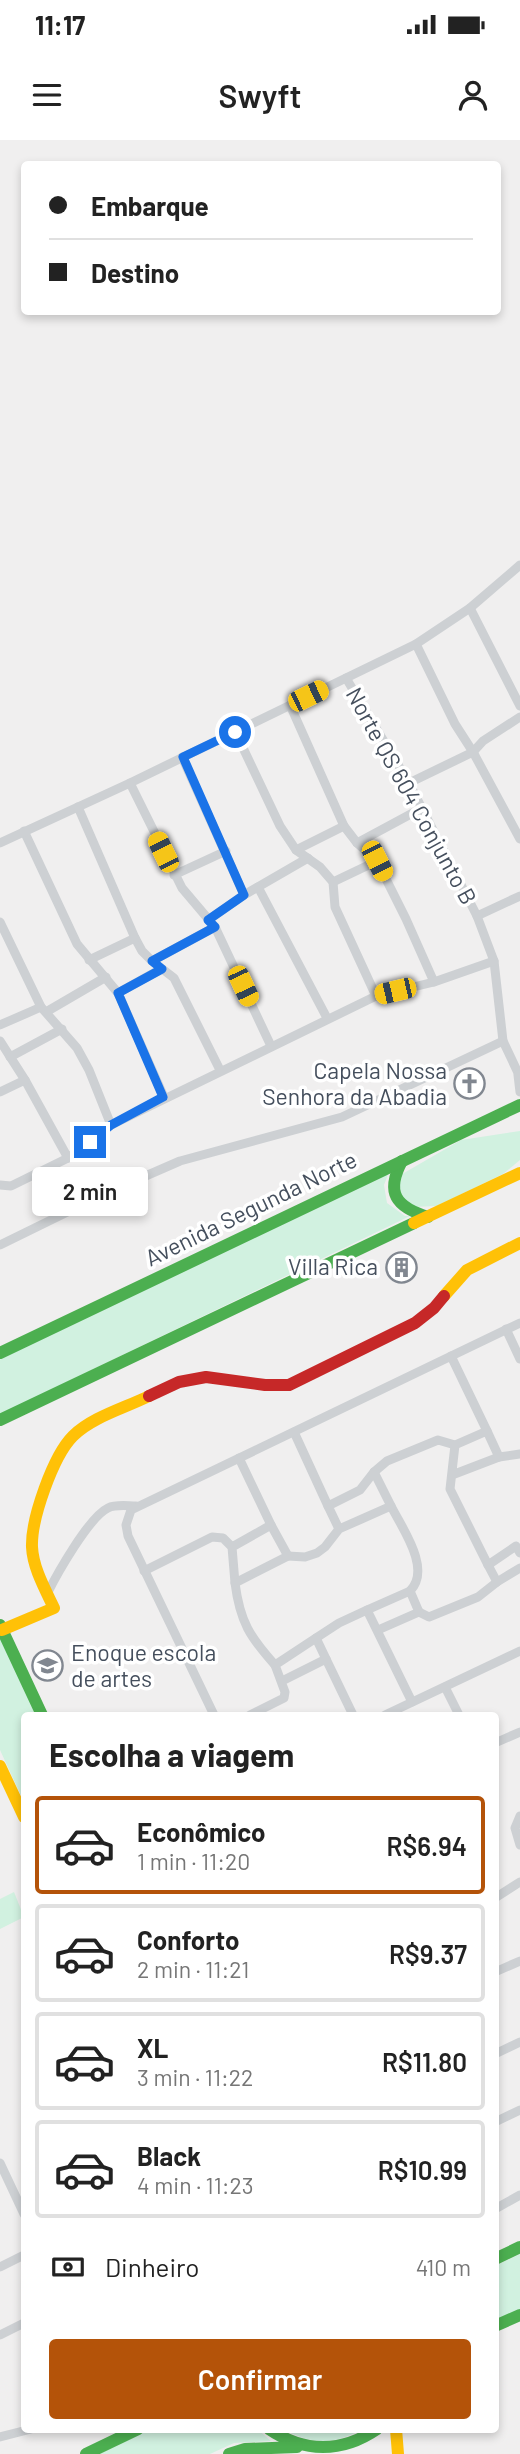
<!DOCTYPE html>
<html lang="pt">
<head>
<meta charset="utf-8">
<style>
	body { margin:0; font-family:Barlow,sans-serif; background:#f6f6f6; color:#222; height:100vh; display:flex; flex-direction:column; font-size:26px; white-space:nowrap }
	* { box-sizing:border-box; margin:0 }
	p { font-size:23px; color:#767676 }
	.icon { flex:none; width:38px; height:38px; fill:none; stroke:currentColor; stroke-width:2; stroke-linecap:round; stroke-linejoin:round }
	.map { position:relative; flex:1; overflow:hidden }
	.panel { position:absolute; left:21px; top:1572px; width:478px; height:721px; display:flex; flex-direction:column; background:#fff; border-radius:7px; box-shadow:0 4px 10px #0003 }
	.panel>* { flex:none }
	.top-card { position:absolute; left:21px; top:21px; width:480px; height:154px; border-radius:7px; box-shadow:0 4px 10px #0003; display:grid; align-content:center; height:154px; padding:0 28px; background:#fff }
	.end { position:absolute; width:32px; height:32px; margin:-16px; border:9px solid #1a73e8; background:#fff; box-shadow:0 0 0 4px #fff }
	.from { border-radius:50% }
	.bubble { position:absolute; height:49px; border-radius:7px; background:#fff; box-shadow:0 4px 10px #0003; font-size:23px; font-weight:600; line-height:49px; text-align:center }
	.car { position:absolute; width:21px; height:42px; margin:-21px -10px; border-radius:9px; box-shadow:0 0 5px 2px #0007; background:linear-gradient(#f5c518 24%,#345 0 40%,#f5c518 0 76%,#345 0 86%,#f5c518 0) }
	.top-card b { display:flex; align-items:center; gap:24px; height:66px; font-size:26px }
	.top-card b+b { border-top:2px solid #e0e0e0 }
	.top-card i { width:18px; height:18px; background:#222 }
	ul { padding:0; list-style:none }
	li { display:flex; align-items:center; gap:21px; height:98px; margin:0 14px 10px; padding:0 14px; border:4px solid #e0e0e0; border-radius:7px }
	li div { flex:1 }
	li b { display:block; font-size:26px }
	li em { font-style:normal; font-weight:600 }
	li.active { border-color:#b45309 }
	li>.icon { width:63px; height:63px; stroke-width:1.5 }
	h2 { padding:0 28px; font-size:32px; line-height:84px }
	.pay { display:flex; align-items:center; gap:18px; height:77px; padding:0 28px; font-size:26px }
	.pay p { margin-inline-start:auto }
	.button { display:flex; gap:14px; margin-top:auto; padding:14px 28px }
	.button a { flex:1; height:80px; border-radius:7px; background:#b45309; color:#fff; font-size:28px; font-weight:600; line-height:80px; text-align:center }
	.status { display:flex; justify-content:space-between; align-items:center; height:49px; padding:0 35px; background:#fff; direction:ltr }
	.status svg { height:19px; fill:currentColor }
	header { display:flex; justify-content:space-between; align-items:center; height:91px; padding:0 28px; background:#fff; font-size:32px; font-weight:600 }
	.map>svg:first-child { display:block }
	.green { fill:#d1f1e0 }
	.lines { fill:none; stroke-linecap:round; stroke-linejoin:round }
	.street { stroke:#cdd0d3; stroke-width:9 }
	.fast { stroke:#4caf50; stroke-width:12 }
	.slow { stroke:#ffc107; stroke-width:12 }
	.jam { stroke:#c62828; stroke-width:12 }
	.route { stroke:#1a73e8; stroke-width:9 }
	.labels { text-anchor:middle; stroke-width:7; stroke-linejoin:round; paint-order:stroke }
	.street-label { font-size:23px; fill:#454f5d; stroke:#fff }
	.poi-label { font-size:23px; fill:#454f5d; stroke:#fff; text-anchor:end }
</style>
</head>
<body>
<div class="status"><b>11:17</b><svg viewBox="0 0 49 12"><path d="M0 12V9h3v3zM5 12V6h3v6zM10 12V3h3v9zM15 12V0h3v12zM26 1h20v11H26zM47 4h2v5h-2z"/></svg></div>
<header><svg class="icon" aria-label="menu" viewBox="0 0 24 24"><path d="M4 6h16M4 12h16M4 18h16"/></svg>Swyft<svg class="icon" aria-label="person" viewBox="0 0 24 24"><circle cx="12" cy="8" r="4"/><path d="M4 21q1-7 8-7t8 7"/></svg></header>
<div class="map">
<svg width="520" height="2314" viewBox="0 0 520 2314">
	<rect width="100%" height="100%" fill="#f0efef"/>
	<g class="green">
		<path d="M520 991V1020L503 1034 437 1066 413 1067 402 1059 397 1037 461 1000Z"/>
		<path d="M389 1032 384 1045 387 1063 405 1076H410L15 1267 0 1277V1218Z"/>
		<path d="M0 1496 37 1575H24V1662L0 1610Z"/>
		<path d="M14 1752 24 1777 0 1789V1759Z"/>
		<path d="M520 2114V2170L495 2182V2126Z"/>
		<path d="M151 2289H257L271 2301 234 2303 210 2314H99Z"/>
		<path d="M283 2289H362C335 2305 311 2305 283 2289Z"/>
	</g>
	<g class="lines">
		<g class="street">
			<path d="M470 468 520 566"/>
			<path d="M416 504 455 584 473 612 520 699"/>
			<path d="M346 538 409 643 477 776 494 821 503 901 520 937"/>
			<path d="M290 565 344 686 357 703"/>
			<path d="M235 591 280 686 296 710 320 727 333 742 335 767 376 856"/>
			<path d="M182 617 244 755"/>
			<path d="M130 643 182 748 215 787 271 906"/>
			<path d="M409 643 473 612 483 601 520 577"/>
			<path d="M78 667 135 798 142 811 152 821 174 838 220 930"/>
			<path d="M422 668 357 703 377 721 406 779 434 842"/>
			<path d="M24 691 77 804 118 853 164 957"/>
			<path d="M0 703 130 643 416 504 470 468 520 425"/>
			<path d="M296 710 344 686"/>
			<path d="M174 735 226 711"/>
			<path d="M333 742 377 721"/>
			<path d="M258 747 327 878"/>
			<path d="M477 776 520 756"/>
			<path d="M208 780 244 755 308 718"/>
			<path d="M0 782 41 867 77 908 89 930 111 985"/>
			<path d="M89 820 135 798"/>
			<path d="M152 821 215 787"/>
			<path d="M118 853 161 829"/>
			<path d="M46 872 106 837"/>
			<path d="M0 885 41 867"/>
			<path d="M0 901 25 940 68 1018"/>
			<path d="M10 917 62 889"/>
			<path d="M518 935 520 952"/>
			<path d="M0 952 25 940"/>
			<path d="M0 1045 11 1046 68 1018 111 985 376 856 434 842 494 821"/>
			<path d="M0 1105 102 1055 180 1021 342 977 503 901"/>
			<path d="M506 1189 520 1219"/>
			<path d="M451 1216 487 1291"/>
			<path d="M294 1292 328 1366"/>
			<path d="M499 1317 520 1314"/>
			<path d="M239 1318 271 1385"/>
			<path d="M374 1332 387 1321 438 1300 455 1305"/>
			<path d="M452 1335 499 1317 487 1291 455 1305 450 1349 488 1425"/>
			<path d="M391 1366C402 1388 432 1429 410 1451"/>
			<path d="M288 1416 305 1417 317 1413 325 1407 339 1389 391 1366 374 1332 360 1350 328 1366 339 1389"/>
			<path d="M144 1431 212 1397 223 1398 232 1407 235 1443 288 1416 271 1385 232 1407"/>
			<path d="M497 1442 488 1425 516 1406 520 1413"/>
			<path d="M235 1443C240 1482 250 1497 275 1525"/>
			<path d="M47 1454C57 1434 89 1377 108 1368 116 1364 127 1366 136 1366"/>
			<path d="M419 1472 429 1477 478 1457 497 1442 520 1428"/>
			<path d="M378 1490 419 1472 410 1451 367 1470 412 1562"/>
			<path d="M316 1498 339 1483 367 1470"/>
			<path d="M326 1519 353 1575"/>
			<path d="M445 1547 459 1575"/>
			<path d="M214 1575 128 1396 126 1385 131 1370 520 1183"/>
			<path d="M250 1575 284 1558 285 1552 275 1525 316 1498 326 1519 282 1541"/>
			<path d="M385 1575 520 1511"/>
			<path d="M495 1603 520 1592"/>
			<path d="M520 1676 515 1688 520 1705"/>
			<path d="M495 1758 520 1742"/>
			<path d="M495 1832 520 1821"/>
			<path d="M495 1914 520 1902"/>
			<path d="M495 1982 520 1970"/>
			<path d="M0 2023 24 2074"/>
			<path d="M495 2069 520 2055"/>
			<path d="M0 2127 24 2115"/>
			<path d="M0 2195 24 2183"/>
			<path d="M0 2297 31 2289"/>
		</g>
		<g class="fast">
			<path d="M402 1021C385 1053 396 1067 428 1077"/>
			<path d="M0 1213 520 965"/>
			<path d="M0 1280 414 1083"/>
			<path d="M0 1485 42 1575"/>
			<path d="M495 2119 520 2107"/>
			<path d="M495 2186 520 2175"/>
			<path d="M269 2289C304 2313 342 2313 377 2289"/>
			<path d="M86 2314 138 2289"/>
			<path d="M229 2314 245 2309 297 2307"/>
		</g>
		<g class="slow">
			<path d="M414 1083 520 1033"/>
			<path d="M444 1156 467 1130 520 1103"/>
			<path d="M2 1490 54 1468C45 1449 33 1428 32 1407 31 1379 53 1316 73 1296 92 1277 125 1268 149 1256"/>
			<path d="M0 1626 24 1677"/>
			<path d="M396 2289 398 2314"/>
		</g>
		<path class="jam" d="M149 1256 179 1242 206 1237 265 1245H289L415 1183 434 1168 444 1156"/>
	</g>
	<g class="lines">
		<path class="route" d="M90 1002 111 985 163 957 118 853 162 829 152 821 215 787 208 780 244 755 183 617 235 592"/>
	</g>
	<defs>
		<symbol id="church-ring" viewBox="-11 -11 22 22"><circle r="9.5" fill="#fff" stroke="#818790" stroke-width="1.5"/><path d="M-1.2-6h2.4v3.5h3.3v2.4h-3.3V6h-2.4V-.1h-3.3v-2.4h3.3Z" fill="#818790"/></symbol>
		<symbol id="building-ring" viewBox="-11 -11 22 22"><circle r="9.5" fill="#fff" stroke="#818790" stroke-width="1.5"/><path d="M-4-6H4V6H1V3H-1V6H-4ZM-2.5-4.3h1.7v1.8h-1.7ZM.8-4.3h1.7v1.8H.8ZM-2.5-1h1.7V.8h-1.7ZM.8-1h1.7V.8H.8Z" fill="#818790"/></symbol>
		<symbol id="school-ring" viewBox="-11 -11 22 22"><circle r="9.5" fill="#fff" stroke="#818790" stroke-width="1.5"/><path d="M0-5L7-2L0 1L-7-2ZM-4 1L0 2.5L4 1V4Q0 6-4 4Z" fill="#818790"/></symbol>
	</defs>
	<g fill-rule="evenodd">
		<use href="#church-ring" x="452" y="926" width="35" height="35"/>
		<use href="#building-ring" x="384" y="1110" width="35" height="35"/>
		<use href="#school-ring" x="30" y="1508" width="35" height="35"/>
	</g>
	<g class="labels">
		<g class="street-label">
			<text transform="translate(411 656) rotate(61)" y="8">Norte QS 604 Conjunto B</text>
			<text transform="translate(251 1069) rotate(-26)" y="8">Avenida Segunda Norte</text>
		</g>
		<g class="poi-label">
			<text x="447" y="939">Capela Nossa<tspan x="447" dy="26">Senhora da Abadia</tspan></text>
			<text x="378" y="1135">Villa Rica</text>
			<text x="71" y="1521" text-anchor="start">Enoque escola<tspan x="71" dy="26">de artes</tspan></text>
		</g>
	</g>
</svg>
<i class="end from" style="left:235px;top:592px"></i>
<i class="end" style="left:90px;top:1002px"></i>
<div class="bubble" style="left:32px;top:1027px;width:116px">2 min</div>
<i class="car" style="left:308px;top:556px;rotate:64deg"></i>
<i class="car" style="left:163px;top:712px;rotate:334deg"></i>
<i class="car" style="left:377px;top:721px;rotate:153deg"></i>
<i class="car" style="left:243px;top:846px;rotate:155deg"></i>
<i class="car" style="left:395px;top:851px;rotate:257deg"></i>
<div class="top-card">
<b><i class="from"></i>Embarque</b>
<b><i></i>Destino</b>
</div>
<section class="panel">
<h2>Escolha a viagem</h2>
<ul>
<li class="active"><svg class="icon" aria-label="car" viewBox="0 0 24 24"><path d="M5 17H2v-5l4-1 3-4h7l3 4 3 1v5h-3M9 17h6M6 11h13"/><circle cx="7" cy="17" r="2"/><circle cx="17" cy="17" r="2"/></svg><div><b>Econômico</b><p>1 min · 11:20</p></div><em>R$6.94</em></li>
<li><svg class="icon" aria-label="car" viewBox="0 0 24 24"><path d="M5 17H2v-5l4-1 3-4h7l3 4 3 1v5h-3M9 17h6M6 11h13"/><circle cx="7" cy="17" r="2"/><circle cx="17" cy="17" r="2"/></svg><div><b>Conforto</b><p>2 min · 11:21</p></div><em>R$9.37</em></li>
<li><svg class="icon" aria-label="car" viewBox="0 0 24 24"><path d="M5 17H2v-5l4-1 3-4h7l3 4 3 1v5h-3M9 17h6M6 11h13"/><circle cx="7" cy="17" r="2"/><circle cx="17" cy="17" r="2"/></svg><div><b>XL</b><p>3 min · 11:22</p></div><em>R$11.80</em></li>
<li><svg class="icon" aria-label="car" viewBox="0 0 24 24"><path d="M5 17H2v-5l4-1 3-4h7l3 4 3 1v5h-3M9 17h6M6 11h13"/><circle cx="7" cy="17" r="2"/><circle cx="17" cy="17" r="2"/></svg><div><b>Black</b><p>4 min · 11:23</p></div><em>R$10.99</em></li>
</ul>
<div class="pay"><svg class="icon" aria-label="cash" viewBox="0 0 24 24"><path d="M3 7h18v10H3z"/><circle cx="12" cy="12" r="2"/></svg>Dinheiro<p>410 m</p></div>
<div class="button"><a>Confirmar</a></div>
</section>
</div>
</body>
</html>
